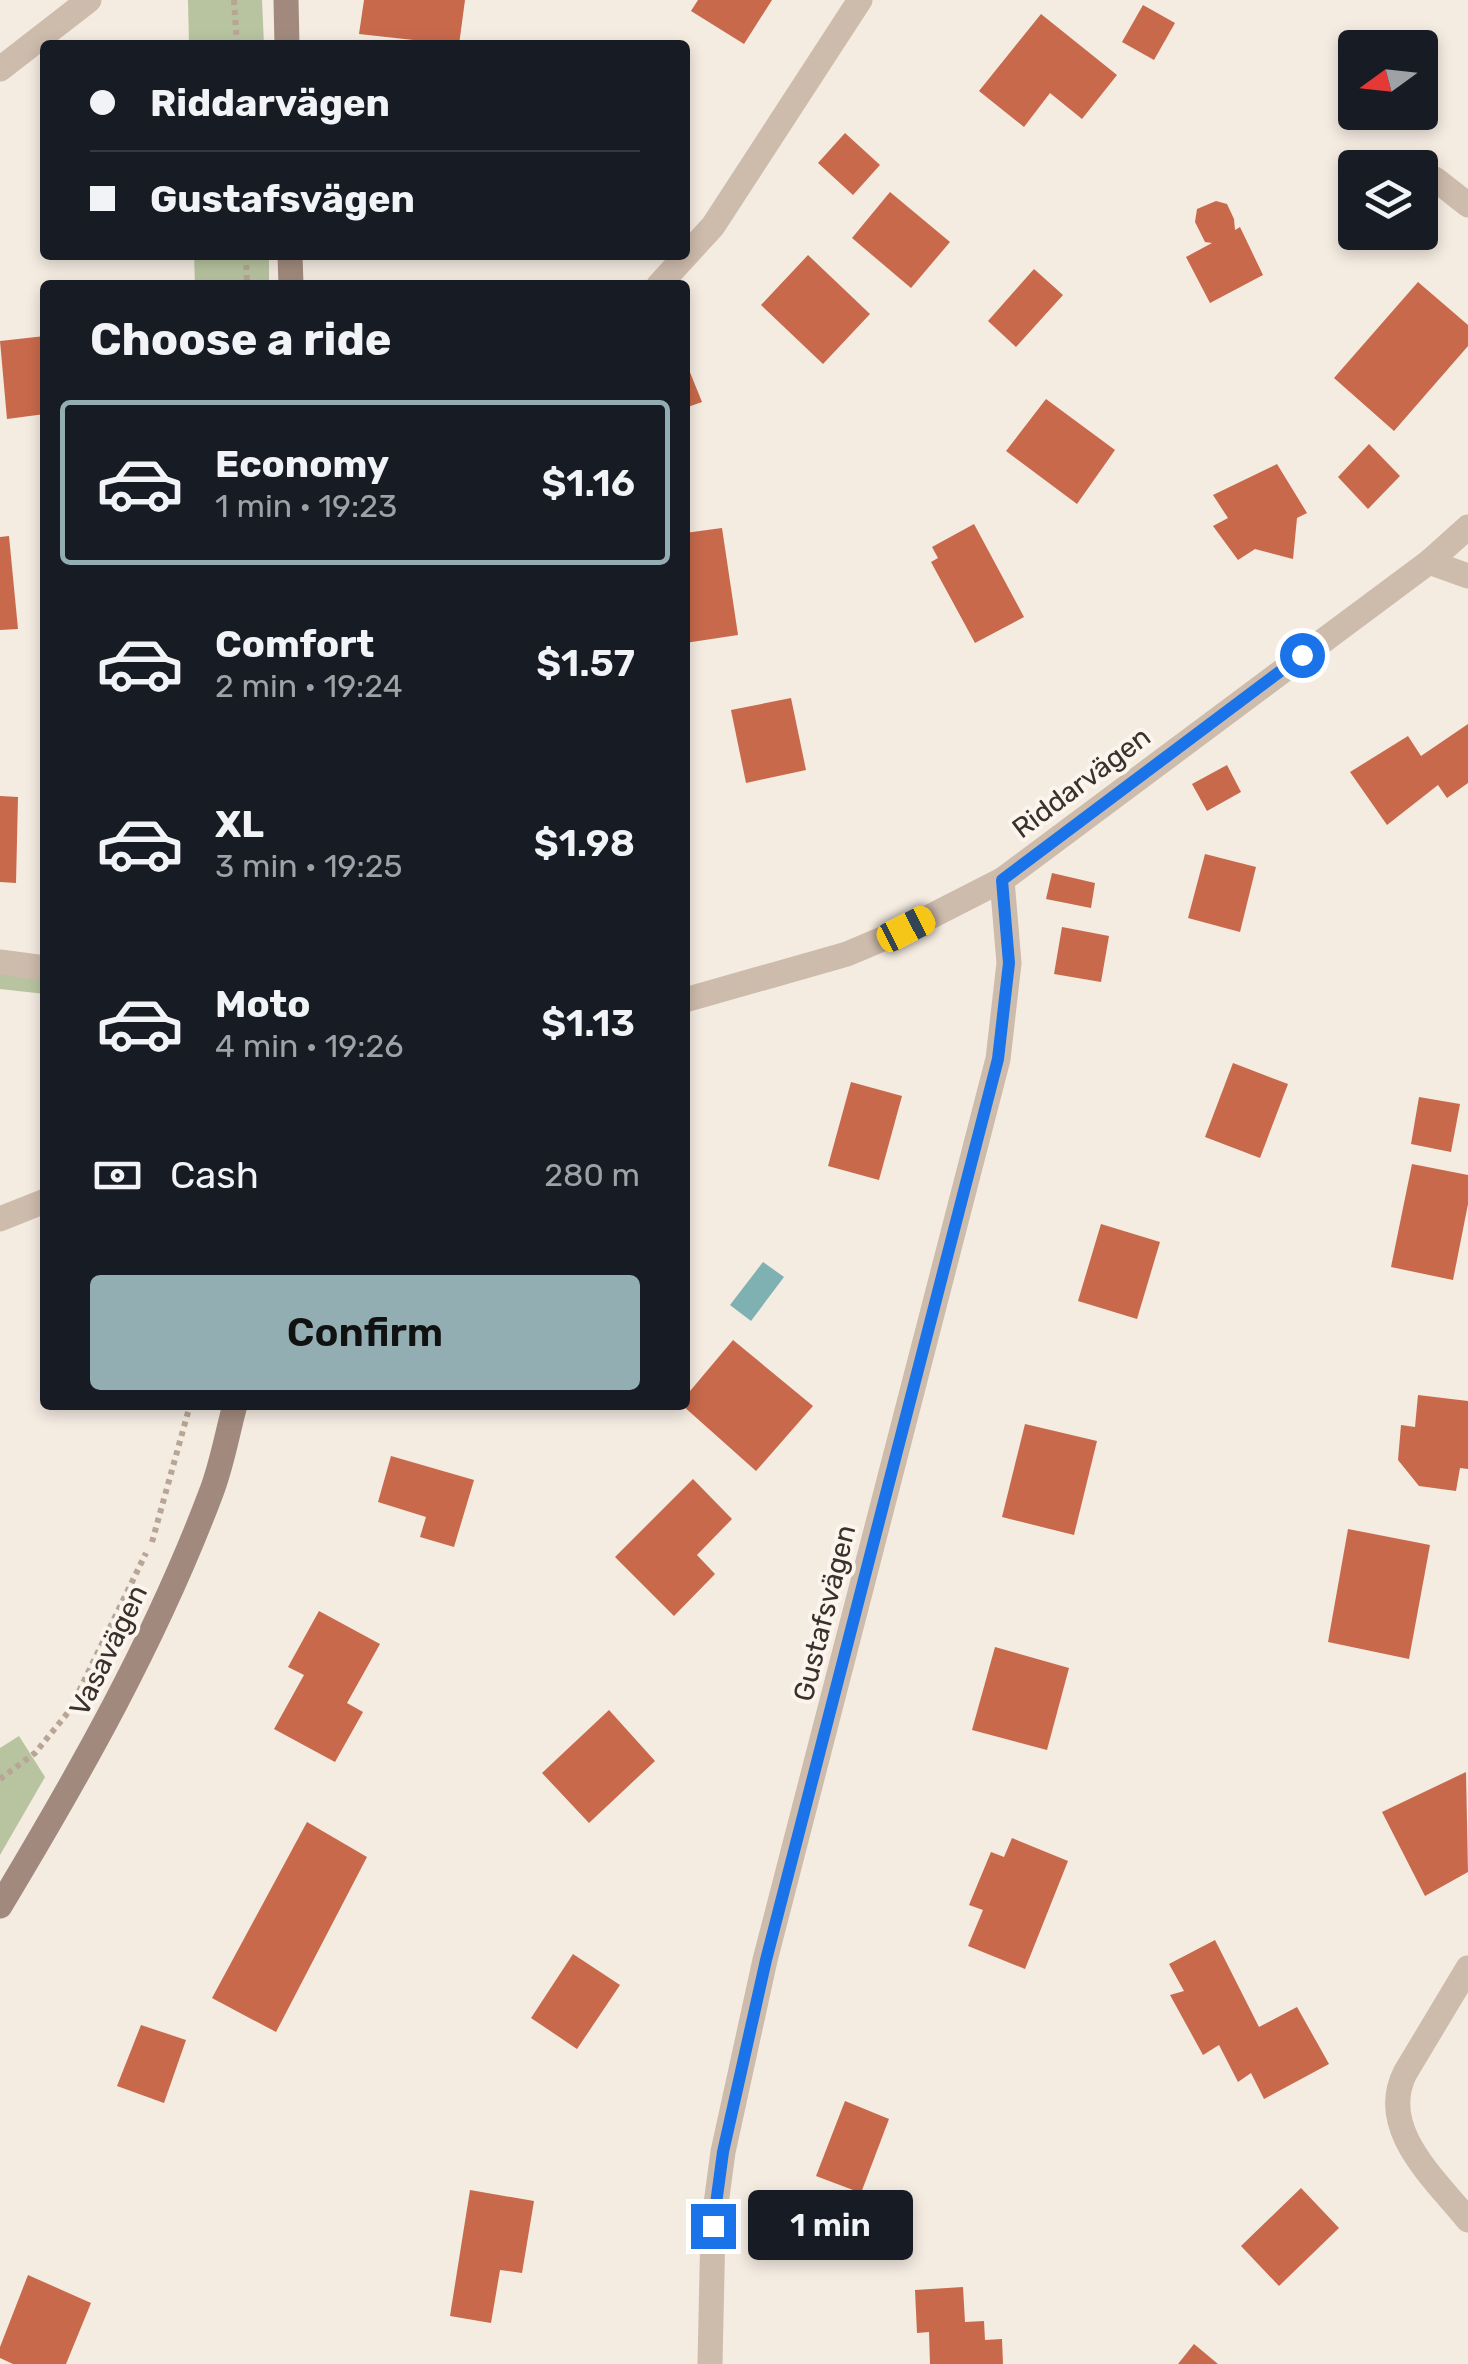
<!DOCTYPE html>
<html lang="en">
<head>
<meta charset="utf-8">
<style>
	body { margin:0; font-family:Rubik,sans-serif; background:#242831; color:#f1f3f6; height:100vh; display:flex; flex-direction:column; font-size:38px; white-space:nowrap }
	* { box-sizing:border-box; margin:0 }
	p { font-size:32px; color:#9ea1a6 }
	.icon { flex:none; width:55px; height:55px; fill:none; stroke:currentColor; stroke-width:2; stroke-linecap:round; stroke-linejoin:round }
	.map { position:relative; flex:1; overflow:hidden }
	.sheet { position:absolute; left:40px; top:280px; width:650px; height:1130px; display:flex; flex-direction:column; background:#171b24; border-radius:10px; box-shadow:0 5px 15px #0003 }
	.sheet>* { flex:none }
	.guide { position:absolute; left:40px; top:40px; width:650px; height:220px; border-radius:10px; box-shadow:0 5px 15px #0003; display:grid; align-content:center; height:220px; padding:0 50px; background:#171b24 }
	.needle { width:65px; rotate:255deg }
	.fabs { position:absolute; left:1338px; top:30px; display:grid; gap:20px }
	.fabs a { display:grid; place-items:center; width:100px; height:100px; border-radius:10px; background:#171b24; box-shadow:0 5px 15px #0003; font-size:50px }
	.end { position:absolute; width:45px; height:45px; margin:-22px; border:12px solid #1a73e8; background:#fff; box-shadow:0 0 0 5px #fff }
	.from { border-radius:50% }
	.bubble { position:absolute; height:70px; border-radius:10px; background:#171b24; box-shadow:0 5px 15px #0003; font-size:32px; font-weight:600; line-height:70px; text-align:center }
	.car { position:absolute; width:30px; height:60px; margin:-30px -15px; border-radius:12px; box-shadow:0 0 8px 2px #0007; background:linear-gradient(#f5c518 24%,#345 0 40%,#f5c518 0 76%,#345 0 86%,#f5c518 0) }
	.guide b { display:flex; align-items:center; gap:35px; height:95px; font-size:38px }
	.guide b+b { border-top:2px solid #363941 }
	.guide i { width:25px; height:25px; background:#f1f3f6 }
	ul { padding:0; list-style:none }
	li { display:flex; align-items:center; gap:30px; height:165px; margin:0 20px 15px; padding:0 30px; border:5px solid transparent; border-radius:10px }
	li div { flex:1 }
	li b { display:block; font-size:38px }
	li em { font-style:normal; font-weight:600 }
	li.selected { border-color:#92aeb2 }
	li>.icon { width:90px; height:90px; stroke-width:1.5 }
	h2 { padding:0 50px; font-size:45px; line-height:120px }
	.pay { display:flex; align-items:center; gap:25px; height:110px; padding:0 50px; font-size:38px }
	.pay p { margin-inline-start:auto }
	.button { display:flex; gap:20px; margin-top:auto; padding:20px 50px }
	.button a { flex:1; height:115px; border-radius:10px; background:#92aeb2; color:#111; font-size:40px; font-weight:600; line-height:115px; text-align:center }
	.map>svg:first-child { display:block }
	.green { fill:#b8c4a0 }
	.water { fill:#7fb0b2 }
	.building { fill:#c8694b }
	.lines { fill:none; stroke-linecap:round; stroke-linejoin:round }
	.path { stroke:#b9a596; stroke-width:6; stroke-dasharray:5 5; stroke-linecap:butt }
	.lane { stroke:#cdbbac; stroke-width:25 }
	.street { stroke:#cdbbac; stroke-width:25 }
	.secondary { stroke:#a18a7d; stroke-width:25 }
	.route { stroke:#1a73e8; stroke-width:12 }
	.labels { text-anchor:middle; stroke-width:8; stroke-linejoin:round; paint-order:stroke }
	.street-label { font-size:28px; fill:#3b302b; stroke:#fbf5ee }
</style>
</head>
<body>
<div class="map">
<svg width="1468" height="2364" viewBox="0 0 1468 2364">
	<rect width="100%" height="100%" fill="#f4ebe1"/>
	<g class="green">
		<path d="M188 0H262L264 45H189Z"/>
		<path d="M194 255H269V285H195Z"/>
		<path d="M0 970 45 976V994L0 989Z"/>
		<path d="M19 1736 45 1777 0 1855V1748Z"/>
	</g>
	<path class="water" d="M763 1262 784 1277 751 1321 730 1305Z"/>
	<g class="building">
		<path d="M364 0H465L459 45 359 34Z"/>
		<path d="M698 0H772L744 44 691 11Z"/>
		<path d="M1143 5 1175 23 1154 60 1122 42Z"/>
		<path d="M1041 14 1117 75 1082 119 1050 93 1024 127 979 91Z"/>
		<path d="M845 133 880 165 853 195 818 163Z"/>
		<path d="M890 192 950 242 911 288 852 238Z"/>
		<path d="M1216 201 1227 204 1234 219 1235 230 1240 227 1263 275 1210 303 1186 257 1212 243 1205 242 1195 222 1197 209Z"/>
		<path d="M808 255 870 314 823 364 761 305Z"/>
		<path d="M1034 269 1063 295 1016 347 988 321Z"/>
		<path d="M1418 282 1468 325V346L1394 431 1334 378Z"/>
		<path d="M45 336V414L7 419 0 341Z"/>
		<path d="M685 360 702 402 685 408Z"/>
		<path d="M1046 399 1115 450 1077 504 1006 451Z"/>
		<path d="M1369 444 1400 476 1368 509 1338 477Z"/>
		<path d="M1277 464 1307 513 1297 518 1293 559 1255 549 1238 560 1213 526 1228 518 1213 495Z"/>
		<path d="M974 524 1024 617 975 643 931 562 938 558 932 547Z"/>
		<path d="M722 528 738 635 685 643V533Z"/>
		<path d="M9 536 18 629 0 630V537Z"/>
		<path d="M791 698 806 770 746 783 731 710Z"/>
		<path d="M1468 724V783L1447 798 1438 785 1387 825 1350 772 1408 736 1421 756Z"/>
		<path d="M1227 765 1241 792 1207 811 1192 784Z"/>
		<path d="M0 796 18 797 16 883 0 882Z"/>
		<path d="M1205 854 1256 867 1240 932 1188 918Z"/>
		<path d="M1052 873 1095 883 1091 908 1046 899Z"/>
		<path d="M1062 927 1109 936 1101 982 1054 974Z"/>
		<path d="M1233 1063 1288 1084 1260 1158 1205 1137Z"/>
		<path d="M851 1082 902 1096 879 1180 828 1166Z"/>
		<path d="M1419 1097 1460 1104 1451 1152 1411 1144Z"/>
		<path d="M1412 1164 1468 1175V1204L1453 1280 1391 1267Z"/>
		<path d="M1101 1224 1160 1242 1137 1319 1078 1301Z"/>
		<path d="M733 1340 813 1406 756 1471 682 1405H685V1397Z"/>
		<path d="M1418 1395 1468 1401V1469L1460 1468 1456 1491 1419 1486 1398 1460 1401 1425 1415 1427Z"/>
		<path d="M1025 1424 1097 1441 1074 1535 1002 1517Z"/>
		<path d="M391 1456 474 1480 454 1547 420 1537 426 1517 378 1502Z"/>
		<path d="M693 1479 732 1519 697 1555 715 1574 674 1616 615 1557Z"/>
		<path d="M1348 1529 1430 1545 1409 1659 1328 1642Z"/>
		<path d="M319 1611 380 1644 347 1703 363 1712 335 1762 274 1729 304 1675 288 1667Z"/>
		<path d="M995 1647 1069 1668 1047 1750 972 1730Z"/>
		<path d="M609 1710 655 1761 589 1823 542 1773Z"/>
		<path d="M1466 1772 1468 1872 1425 1896 1382 1812Z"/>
		<path d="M307 1822 367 1857 276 2032 212 1998Z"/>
		<path d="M1012 1838 1068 1861 1025 1969 968 1946 983 1910 969 1905 991 1852 1004 1857Z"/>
		<path d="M1215 1940 1259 2027 1297 2007 1329 2064 1264 2099 1251 2073 1238 2082 1219 2045 1203 2055 1170 1995 1184 1991 1169 1964Z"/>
		<path d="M573 1954 620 1985 577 2049 531 2018Z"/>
		<path d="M141 2025 186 2040 164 2103 117 2086Z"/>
		<path d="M845 2101 889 2119 861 2193 816 2176Z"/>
		<path d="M1301 2188 1339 2228 1279 2286 1241 2246Z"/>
		<path d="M470 2190 534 2201 522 2273 500 2270 491 2323 450 2316Z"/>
		<path d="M28 2275 91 2303 66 2364H13L0 2358V2347Z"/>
		<path d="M963 2287 965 2322 984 2321 985 2340 1002 2339 1003 2364H930L929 2332 917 2333 915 2290Z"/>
		<path d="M1194 2344 1218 2364H1178Z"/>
	</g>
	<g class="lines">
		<g class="path">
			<path d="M234 0 237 45"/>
			<path d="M246 255 247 285"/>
			<path d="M152 1542 190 1405"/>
			<path d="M0 1779 35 1753 70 1710 146 1553"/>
		</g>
		<path class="lane" d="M1435 179 1468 205"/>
		<g class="street">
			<path d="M0 69 89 0"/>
			<path d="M659 285 713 226 860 0"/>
			<path d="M1429 562 1468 576"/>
			<path d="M0 962 45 968"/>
			<path d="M685 1000 847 954 906 929 1002 880 1429 562 1468 527"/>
			<path d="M0 1219 45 1201"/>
			<path d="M1468 1968 1405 2073C1377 2129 1435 2179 1468 2220"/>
			<path d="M710 2364 713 2226 723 2152 765 1960 998 1059 1009 963 1002 880"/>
		</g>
		<g class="secondary">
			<path d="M286 0 287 45"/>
			<path d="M290 255 291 285"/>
			<path d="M0 1906C80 1773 156 1639 211 1493 222 1465 227 1434 235 1405"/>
		</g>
	</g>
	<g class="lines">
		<path class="route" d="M713 2226 723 2152 766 1960 998 1059 1009 963 1002 880 1302 655"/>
	</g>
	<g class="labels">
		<g class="street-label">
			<text transform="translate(1081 782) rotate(-37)" y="10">Riddarvägen</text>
			<text transform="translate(824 1613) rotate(-76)" y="10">Gustafsvägen</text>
			<text transform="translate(108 1650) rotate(-64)" y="10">Vasavägen</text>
		</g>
	</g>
</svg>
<div class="fabs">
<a><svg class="needle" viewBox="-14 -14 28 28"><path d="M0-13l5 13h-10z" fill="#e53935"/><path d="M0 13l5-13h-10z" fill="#9ea1a6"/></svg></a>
<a><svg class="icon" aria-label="layers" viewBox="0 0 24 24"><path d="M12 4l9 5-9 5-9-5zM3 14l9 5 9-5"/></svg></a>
</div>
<i class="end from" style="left:1302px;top:655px"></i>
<i class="end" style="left:713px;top:2226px"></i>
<div class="bubble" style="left:748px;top:2190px;width:165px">1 min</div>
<i class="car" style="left:906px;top:929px;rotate:63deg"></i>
<div class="guide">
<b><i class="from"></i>Riddarvägen</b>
<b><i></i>Gustafsvägen</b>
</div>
<section class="sheet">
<h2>Choose a ride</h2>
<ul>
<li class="selected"><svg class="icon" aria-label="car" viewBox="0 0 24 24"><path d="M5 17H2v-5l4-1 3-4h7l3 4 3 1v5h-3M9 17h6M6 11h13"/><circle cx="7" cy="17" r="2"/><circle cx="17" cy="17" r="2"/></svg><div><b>Economy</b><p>1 min · 19:23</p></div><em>$1.16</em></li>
<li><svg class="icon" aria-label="car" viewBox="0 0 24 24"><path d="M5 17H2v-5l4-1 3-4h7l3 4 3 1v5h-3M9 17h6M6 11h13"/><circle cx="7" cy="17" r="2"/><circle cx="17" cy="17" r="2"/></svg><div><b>Comfort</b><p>2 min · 19:24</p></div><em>$1.57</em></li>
<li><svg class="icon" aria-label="car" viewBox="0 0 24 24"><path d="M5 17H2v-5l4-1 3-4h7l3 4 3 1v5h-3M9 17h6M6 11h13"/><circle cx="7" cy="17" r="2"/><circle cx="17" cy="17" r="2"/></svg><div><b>XL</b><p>3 min · 19:25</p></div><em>$1.98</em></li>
<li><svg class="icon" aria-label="car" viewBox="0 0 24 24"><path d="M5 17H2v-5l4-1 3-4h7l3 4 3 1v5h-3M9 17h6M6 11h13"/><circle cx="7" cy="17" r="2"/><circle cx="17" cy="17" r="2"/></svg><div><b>Moto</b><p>4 min · 19:26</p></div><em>$1.13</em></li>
</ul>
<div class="pay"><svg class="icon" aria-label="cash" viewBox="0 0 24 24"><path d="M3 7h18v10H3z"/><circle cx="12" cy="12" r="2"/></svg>Cash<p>280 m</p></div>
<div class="button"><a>Confirm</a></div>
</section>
</div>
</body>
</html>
